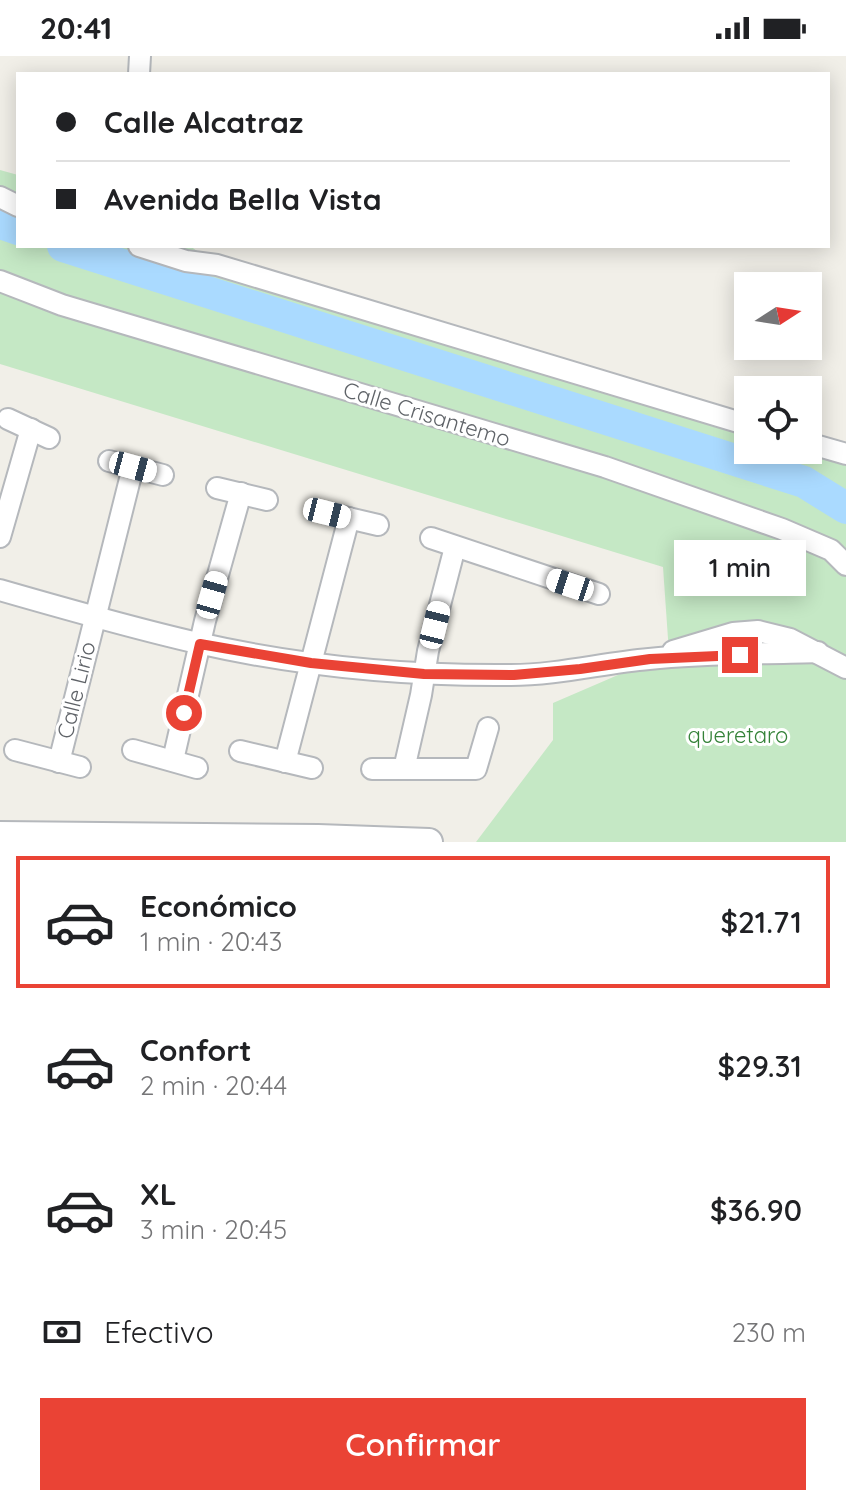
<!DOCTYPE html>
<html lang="es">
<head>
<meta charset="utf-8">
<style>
	body { margin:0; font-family:Quicksand,sans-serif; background:#f6f6f6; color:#202124; height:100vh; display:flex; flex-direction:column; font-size:30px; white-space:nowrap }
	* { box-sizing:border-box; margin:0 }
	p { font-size:26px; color:#757577 }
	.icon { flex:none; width:44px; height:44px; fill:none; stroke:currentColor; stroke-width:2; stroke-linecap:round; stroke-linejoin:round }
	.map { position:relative; height:786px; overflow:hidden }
	.sheet { display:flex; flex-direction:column; background:#fff; flex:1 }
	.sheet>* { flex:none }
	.top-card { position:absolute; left:16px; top:16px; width:814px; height:176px; border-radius:0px; box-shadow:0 4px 20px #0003; display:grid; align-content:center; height:176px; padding:0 40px; background:#fff }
	.needle { width:52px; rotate:78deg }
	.controls { position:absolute; left:734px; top:216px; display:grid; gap:16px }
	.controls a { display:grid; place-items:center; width:88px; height:88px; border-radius:0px; background:#fff; box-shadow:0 4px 20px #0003; font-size:40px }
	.end { position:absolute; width:36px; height:36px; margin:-18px; border:10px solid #ea4335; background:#fff; box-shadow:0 0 0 4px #fff }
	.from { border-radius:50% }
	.bubble { position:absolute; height:56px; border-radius:0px; background:#fff; box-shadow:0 4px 20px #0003; font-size:26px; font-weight:600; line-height:56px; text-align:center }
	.car { position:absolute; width:24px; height:48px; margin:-24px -12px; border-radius:10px; box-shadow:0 0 6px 2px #0007; background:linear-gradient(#fff 24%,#345 0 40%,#fff 0 76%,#345 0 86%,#fff 0) }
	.top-card b { display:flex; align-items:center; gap:28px; height:76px; font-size:30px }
	.top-card b+b { border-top:2px solid #e0e0e0 }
	.top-card i { width:20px; height:20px; background:#202124 }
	ul { padding:14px 0 0; list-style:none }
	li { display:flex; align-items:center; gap:24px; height:132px; margin:0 16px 12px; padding:0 24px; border:4px solid transparent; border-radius:0px }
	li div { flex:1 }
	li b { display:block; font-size:30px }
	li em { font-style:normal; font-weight:600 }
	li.on { border-color:#ea4335 }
	li>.icon { width:72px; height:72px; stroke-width:1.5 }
	.pay { display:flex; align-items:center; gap:20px; height:88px; padding:0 40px; font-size:30px }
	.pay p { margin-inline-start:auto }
	.cta { display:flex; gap:16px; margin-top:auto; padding:16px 40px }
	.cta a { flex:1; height:92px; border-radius:0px; background:#ea4335; color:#fff; font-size:32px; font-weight:600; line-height:92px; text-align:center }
	.status { display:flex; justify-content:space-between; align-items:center; height:56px; padding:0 40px; background:#fff; direction:ltr }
	.status svg { height:22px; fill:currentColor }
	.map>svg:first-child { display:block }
	.green { fill:#c5e8c5 }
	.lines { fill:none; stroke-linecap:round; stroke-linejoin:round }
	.river { stroke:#aadaff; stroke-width:32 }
	.minor-casing { stroke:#b5b8bc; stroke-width:24 }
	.tertiary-casing { stroke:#b5b8bc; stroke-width:30 }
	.minor { stroke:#fff; stroke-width:20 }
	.tertiary { stroke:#fff; stroke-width:26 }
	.route { stroke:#ea4335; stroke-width:10 }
	.labels { text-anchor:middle; stroke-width:6; stroke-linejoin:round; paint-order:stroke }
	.street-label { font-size:22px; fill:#5f6368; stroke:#fff }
	.park-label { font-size:22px; fill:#348238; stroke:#fff }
</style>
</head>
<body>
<div class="status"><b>20:41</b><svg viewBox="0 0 49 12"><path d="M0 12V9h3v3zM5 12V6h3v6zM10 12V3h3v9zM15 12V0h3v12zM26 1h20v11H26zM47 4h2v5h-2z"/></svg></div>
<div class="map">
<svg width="846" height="786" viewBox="0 0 846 786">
	<rect width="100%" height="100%" fill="#f1efe8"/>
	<path class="green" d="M0 114 18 119V190H190L217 209 748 369V394H808L846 398V786H476L553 684V647L669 597 663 511 0 308Z"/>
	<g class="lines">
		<g class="river">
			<path d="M0 167 18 173"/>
			<path d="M63 190 804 426 846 452"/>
		</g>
		<defs>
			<g id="minor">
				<path d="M139 18 140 0"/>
				<path d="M0 141 18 150"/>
				<path d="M139 190 186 205 217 209 748 369"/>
				<path d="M0 225 62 249 605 411 782 473 831 494 846 509"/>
				<path d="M8 363 49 382"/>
				<path d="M808 387 846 398"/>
				<path d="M109 405 163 419"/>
				<path d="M217 432 267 444"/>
				<path d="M327 457 378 469"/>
				<path d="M0 481 31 373"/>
				<path d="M431 482 599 538"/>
				<path d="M0 534C66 553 132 572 198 587 299 610 408 620 511 619 557 619 603 607 649 603 705 597 762 598 818 596"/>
				<path d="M673 595 733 577 758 575 790 583 846 612"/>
				<path d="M15 694 80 711"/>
				<path d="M133 694 197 712"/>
				<path d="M240 695 312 712"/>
				<path d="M173 704 205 565 241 437"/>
				<path d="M59 706 133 411"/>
				<path d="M285 706 349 462"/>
				<path d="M372 713H476L488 672"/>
				<path d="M404 713 421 639 428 595 455 491"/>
			</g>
			<path id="tertiary" d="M0 779 318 782 429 786"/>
		</defs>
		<use href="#minor" class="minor-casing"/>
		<use href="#tertiary" class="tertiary-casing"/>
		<use href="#minor" class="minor"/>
		<use href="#tertiary" class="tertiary"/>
	</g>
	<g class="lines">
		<path class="route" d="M184 657 200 588 311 607 424 618 514 619 580 613 650 603 740 599"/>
	</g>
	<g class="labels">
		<g class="street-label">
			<text transform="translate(427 358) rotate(17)" y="8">Calle Crisantemo</text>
			<text transform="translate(76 634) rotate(-76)" y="8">Calle Lirio</text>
		</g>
		<g class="park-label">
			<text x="738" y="687">queretaro</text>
		</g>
	</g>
</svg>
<div class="controls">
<a><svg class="needle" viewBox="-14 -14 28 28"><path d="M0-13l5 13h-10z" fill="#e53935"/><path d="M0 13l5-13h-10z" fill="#757577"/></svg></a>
<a><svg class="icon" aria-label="locate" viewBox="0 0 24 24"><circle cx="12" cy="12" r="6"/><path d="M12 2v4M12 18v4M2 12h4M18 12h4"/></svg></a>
</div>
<i class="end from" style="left:184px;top:657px"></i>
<i class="end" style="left:740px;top:599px"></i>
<div class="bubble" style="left:674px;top:484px;width:132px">1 min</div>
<i class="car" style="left:133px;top:411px;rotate:105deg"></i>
<i class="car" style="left:327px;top:457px;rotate:104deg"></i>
<i class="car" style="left:570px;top:529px;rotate:288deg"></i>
<i class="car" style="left:212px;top:539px;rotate:16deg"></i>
<i class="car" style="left:435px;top:569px;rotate:14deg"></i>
<div class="top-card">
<b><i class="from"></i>Calle Alcatraz</b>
<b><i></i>Avenida Bella Vista</b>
</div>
</div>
<section class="sheet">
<ul>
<li class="on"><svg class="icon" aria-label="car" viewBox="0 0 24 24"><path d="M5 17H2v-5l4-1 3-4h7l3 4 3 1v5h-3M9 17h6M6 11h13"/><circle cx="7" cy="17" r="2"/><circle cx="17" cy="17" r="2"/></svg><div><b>Económico</b><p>1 min · 20:43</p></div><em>$21.71</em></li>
<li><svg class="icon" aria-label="car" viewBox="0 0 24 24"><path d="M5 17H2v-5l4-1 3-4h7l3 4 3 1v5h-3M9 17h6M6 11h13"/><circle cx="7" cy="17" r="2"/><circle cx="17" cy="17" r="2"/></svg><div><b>Confort</b><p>2 min · 20:44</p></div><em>$29.31</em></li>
<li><svg class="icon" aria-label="car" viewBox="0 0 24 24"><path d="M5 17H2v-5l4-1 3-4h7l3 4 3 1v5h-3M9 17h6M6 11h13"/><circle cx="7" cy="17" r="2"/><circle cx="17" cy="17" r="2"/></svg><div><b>XL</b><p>3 min · 20:45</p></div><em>$36.90</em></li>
</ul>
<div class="pay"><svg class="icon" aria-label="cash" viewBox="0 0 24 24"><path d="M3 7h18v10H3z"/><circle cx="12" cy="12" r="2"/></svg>Efectivo<p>230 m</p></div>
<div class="cta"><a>Confirmar</a></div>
</section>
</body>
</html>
